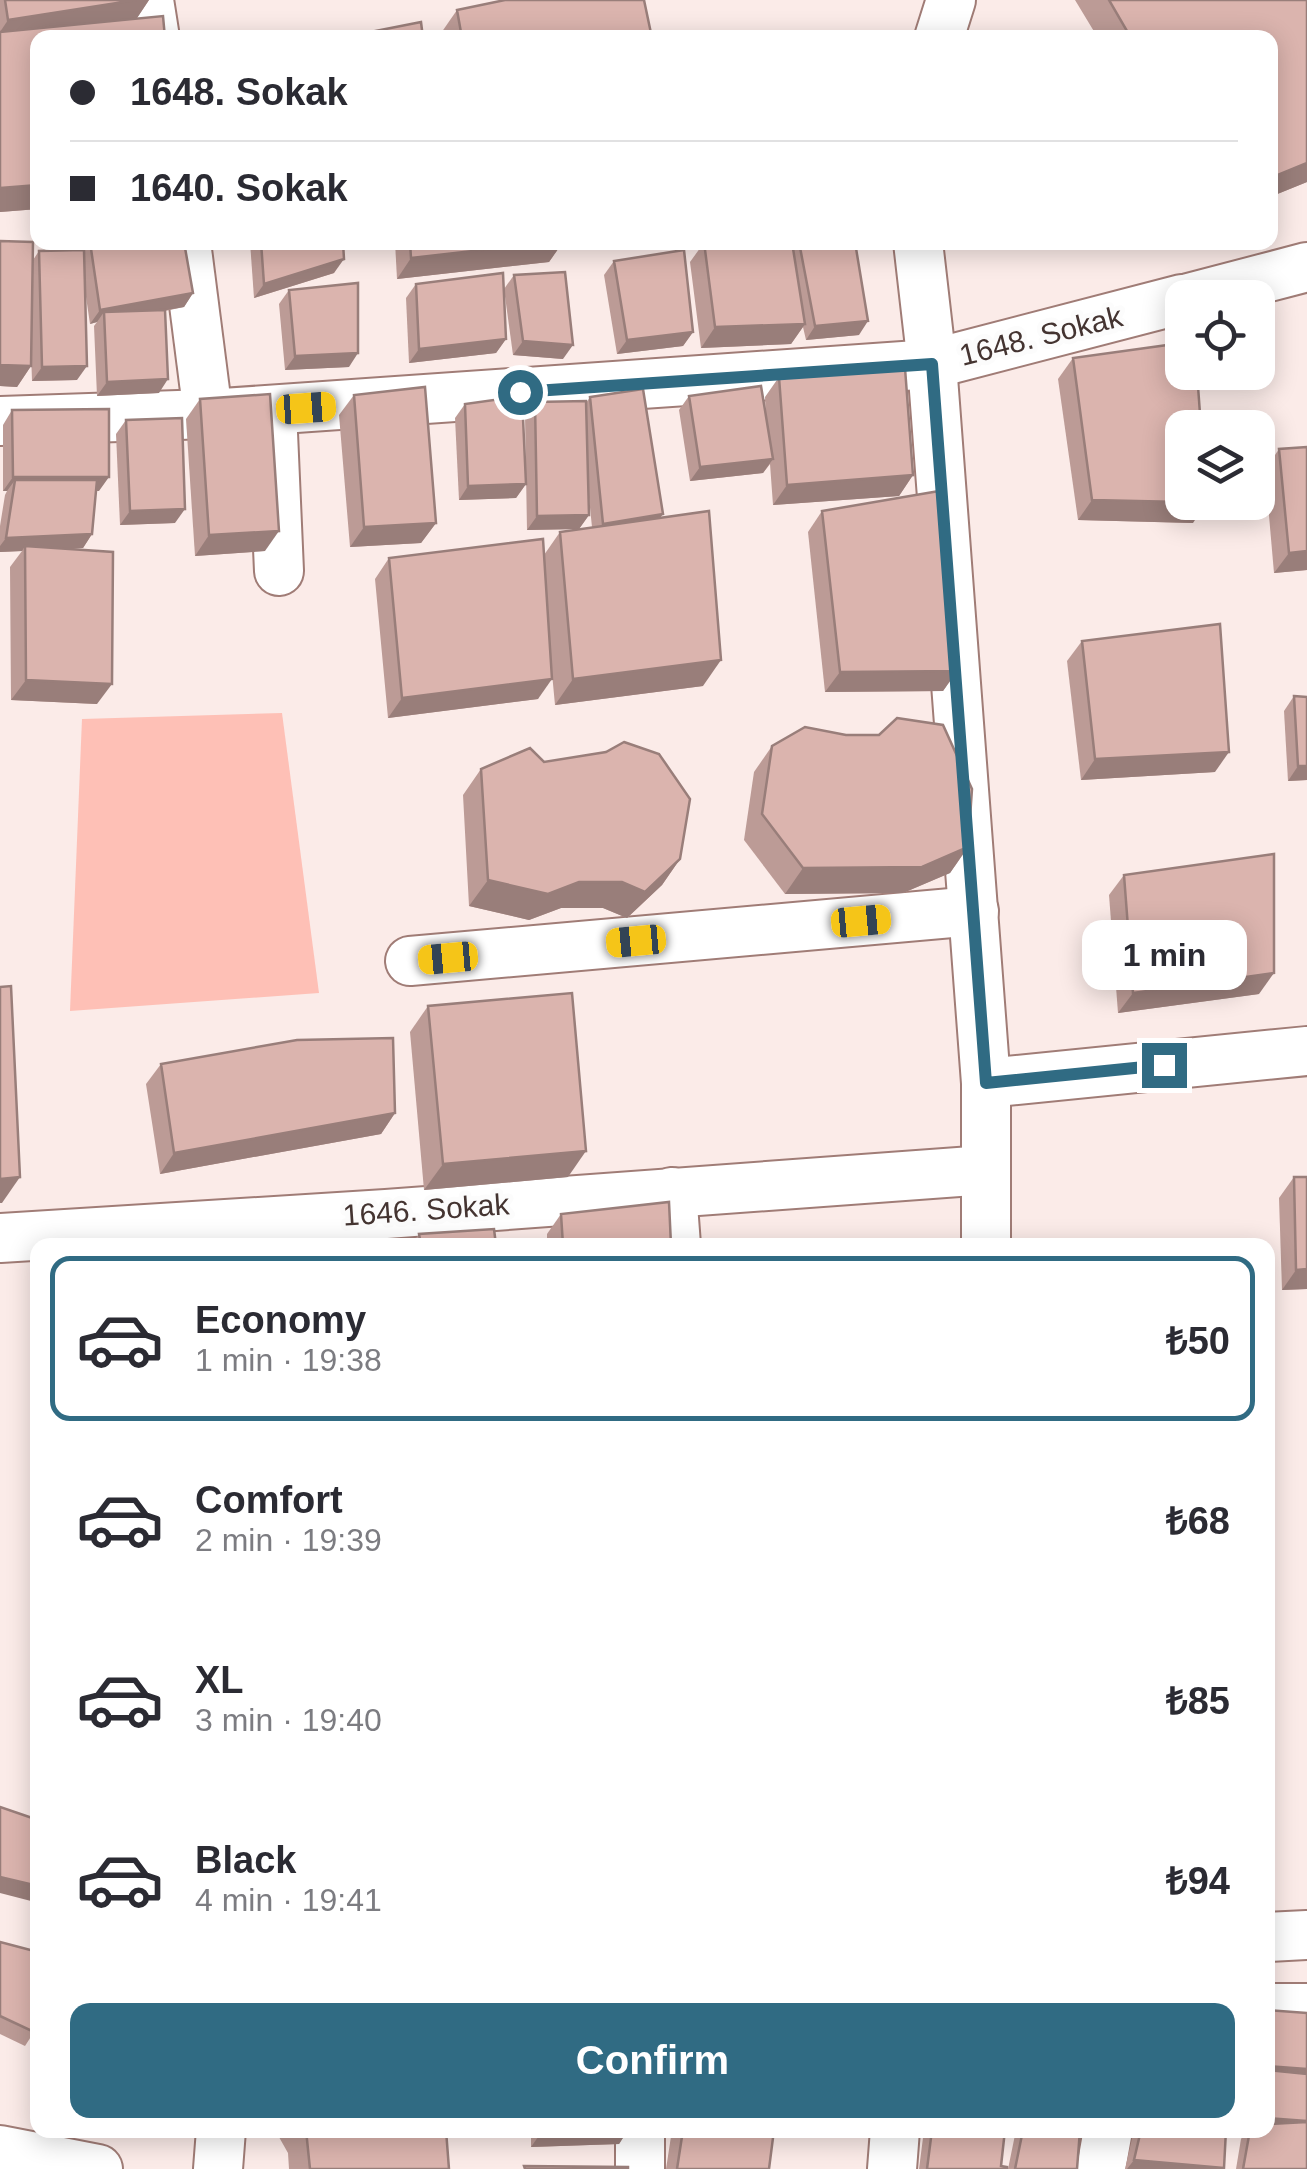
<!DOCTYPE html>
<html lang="en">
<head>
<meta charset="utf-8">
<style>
	body { margin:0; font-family:Arial,sans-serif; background:#f7f7f7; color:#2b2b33; height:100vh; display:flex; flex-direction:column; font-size:38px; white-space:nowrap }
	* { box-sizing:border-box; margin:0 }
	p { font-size:32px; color:#7c7c81 }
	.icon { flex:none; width:55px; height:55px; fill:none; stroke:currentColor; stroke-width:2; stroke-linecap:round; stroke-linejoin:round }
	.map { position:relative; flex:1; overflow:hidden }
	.drawer { position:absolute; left:30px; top:1238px; width:1245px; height:900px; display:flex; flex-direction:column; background:#fff; border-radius:20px; box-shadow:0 5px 25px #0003 }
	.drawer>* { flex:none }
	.hud { position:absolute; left:30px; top:30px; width:1248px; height:220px; border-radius:20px; box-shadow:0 5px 25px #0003; display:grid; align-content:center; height:220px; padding:0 40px; background:#fff }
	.controls { position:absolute; left:1165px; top:280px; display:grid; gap:20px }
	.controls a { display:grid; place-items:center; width:110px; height:110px; border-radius:20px; background:#fff; box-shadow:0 5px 25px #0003; font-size:50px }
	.end { position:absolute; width:45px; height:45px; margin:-22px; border:12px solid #306b83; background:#fff; box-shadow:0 0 0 5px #fff }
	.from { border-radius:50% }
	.bubble { position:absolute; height:70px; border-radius:20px; background:#fff; box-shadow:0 5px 25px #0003; font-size:32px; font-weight:800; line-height:70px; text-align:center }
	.car { position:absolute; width:30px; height:60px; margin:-30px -15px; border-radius:12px; box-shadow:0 0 8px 2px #0007; background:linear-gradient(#f5c518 24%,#345 0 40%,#f5c518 0 76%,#345 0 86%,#f5c518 0) }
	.hud b { display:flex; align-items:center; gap:35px; height:95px; font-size:38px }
	.hud b+b { border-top:2px solid #e1e1e2 }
	.hud i { width:25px; height:25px; background:#2b2b33 }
	ul { padding:18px 0 0; list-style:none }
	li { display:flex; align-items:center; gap:30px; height:165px; margin:0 20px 15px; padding:0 20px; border:5px solid transparent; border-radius:20px }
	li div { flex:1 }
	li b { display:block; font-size:38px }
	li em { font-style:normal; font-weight:800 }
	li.current { border-color:#306b83 }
	li>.icon { width:90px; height:90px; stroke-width:1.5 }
	.action { display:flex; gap:20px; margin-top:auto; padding:20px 40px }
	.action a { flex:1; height:115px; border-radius:20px; background:#306b83; color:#fff; font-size:40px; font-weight:800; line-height:115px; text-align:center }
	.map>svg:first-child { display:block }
	.park { fill:#fec0b6 }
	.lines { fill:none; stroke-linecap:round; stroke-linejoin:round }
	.minor-casing { stroke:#a07c76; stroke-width:52 }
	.minor { stroke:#fff; stroke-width:48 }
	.wall { fill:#bc9b96 }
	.shaded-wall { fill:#997e7a }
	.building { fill:#dbb4ae; stroke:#997e7a; stroke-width:2.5 }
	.route { stroke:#306b83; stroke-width:12 }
	.labels { text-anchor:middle; stroke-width:10; stroke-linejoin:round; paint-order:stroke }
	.street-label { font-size:30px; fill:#443431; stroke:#fcfcfc }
</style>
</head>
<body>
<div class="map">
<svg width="1307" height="2169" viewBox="0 0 1307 2169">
	<rect width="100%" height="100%" fill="#fbebe8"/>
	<path class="park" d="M282 713 319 993 70 1011 82 719Z"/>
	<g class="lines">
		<defs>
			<g id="minor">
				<path d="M149 0 155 38"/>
				<path d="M939 38 951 0"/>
				<path d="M186 242 208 414"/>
				<path d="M918 242 932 364 986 1083V1245"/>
				<path d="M1189 298 1307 267"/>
				<path d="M272 410 279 571"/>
				<path d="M0 421 208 414 932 364 1182 299"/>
				<path d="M410 961 974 911"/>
				<path d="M986 1083 1307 1051"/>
				<path d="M672 1192 676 1245"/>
				<path d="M0 1238 386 1214 986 1170"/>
				<path d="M1268 1937 1307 1935"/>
				<path d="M1268 2008H1307"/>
				<path d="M0 2150 98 2169"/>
				<path d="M218 2169 221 2130"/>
				<path d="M640 2169V2130"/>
				<path d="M892 2169 895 2130"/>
				<path d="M1101 2169 1108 2130"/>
			</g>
		</defs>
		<use href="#minor" class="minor-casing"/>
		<use href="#minor" class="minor"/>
	</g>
	<g class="wall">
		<path d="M0 0H149L137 18 38 38V209L0 212Z"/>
		<path d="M1075 0H1307V182L1270 197V38H1098Z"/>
		<path d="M457 10 652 38H440L439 36Z"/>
		<path d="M0 241 33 260 39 251 82 250 88 242H184L193 293 184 307 165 311 159 393 97 396 94 326 97 322 90 324 85 290 77 380 32 381 31 352V366L17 387 0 386Z"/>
		<path d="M250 242H343L334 273 254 298Z"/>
		<path d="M395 242H563L549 262 397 279Z"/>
		<path d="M662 242H792L793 249 797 242H855L859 335 806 340 803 327 791 344 701 348 690 262 703 244 663 248Z"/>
		<path d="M614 261 693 332 683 346 617 354 604 275Z"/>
		<path d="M514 275 563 359 513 355 504 289Z"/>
		<path d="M416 284 506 339 496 353 409 363 406 298Z"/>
		<path d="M289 290 349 367 285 370 279 304Z"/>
		<path d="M1073 358 1193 523 1078 520 1058 379Z"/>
		<path d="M779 377 913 475 899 496 773 505 770 464 763 473 690 481 679 410 689 396 766 420 765 397Z"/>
		<path d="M354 395 436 523 421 543 350 547 339 415Z"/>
		<path d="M590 397 661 518 703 686 555 705 550 652 538 699 388 718 375 579 389 558 544 555 560 532 592 527 588 488 589 515 579 529 527 530 525 416 535 402 586 403Z"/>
		<path d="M200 399 265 551 195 556 186 419Z"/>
		<path d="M465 404 526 484 516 498 459 500 455 418Z"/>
		<path d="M12 410 99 491H96L92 534 83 548 64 549 97 704 11 700 10 567 22 551 0 552V526L5 495 7 491H3V425Z"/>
		<path d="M126 420 175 523 120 525 116 434Z"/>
		<path d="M1279 449 1307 570 1274 573 1265 470Z"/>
		<path d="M822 511 957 671 943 691 825 692 808 532Z"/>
		<path d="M1082 641 1215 772 1081 780 1067 661Z"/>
		<path d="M1294 696 1307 780 1288 781 1284 711Z"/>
		<path d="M772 746 968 847 950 873 903 893 785 894 744 840 754 772Z"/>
		<path d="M544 762 680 859 662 885 627 918 603 908H561L529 920 469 906 463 795 481 769Z"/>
		<path d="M1124 875 1259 994 1118 1013 1109 895Z"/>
		<path d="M428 1006 568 1177 424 1190 410 1032Z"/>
		<path d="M161 1064 395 1113 381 1134 160 1174 146 1084Z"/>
		<path d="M1294 1177 1307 1289 1282 1290 1279 1198Z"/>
		<path d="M561 1214 671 1245H547V1234Z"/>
		<path d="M419 1234 496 1245H412Z"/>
		<path d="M0 1942 34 2032 25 2046 0 2034Z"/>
		<path d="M275 2130H446L449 2169H289L288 2153Z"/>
		<path d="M531 2130H628L619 2144 531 2147Z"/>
		<path d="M672 2130H774L769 2169H666Z"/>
		<path d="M924 2130H1005L1001 2166 1007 2169H919Z"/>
		<path d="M1016 2130H1097L1092 2137 1079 2136 1077 2169H1008Z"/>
		<path d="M1134 2130H1230L1226 2131 1223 2169H1125Z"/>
		<path d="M1268 2130 1307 2169H1236L1241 2139 1246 2131 1237 2130Z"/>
	</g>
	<g class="shaded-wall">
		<path d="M136 0H149L137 18 0 39V32L8 20Z"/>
		<path d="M1307 163V182L1270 197V178Z"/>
		<path d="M38 185V209L0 212V188Z"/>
		<path d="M553 242H563L549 262 397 279 411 258Z"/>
		<path d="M607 242H655L651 248 602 250Z"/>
		<path d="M667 242H713L663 248Z"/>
		<path d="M344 259 334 273 254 298 264 284Z"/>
		<path d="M193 293 184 307 105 321 104 312 97 322 90 324 100 310Z"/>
		<path d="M868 321 859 335 806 340 815 326Z"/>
		<path d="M805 324 791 344 701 348 715 327Z"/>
		<path d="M693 332 683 346 617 354 627 340Z"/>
		<path d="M506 339 496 353 409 363 419 349Z"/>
		<path d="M523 341 573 345 563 359 513 355Z"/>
		<path d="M358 353 349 367 285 370 295 356Z"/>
		<path d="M0 365 31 366 17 387 0 386Z"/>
		<path d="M87 366 77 380 32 381 42 367Z"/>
		<path d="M168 379 159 393 97 396 107 382Z"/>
		<path d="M773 459 763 473 690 481 700 467Z"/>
		<path d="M913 475 899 496 773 505 787 485Z"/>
		<path d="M13 477H109L99 491H13L15 480 7 491H3Z"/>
		<path d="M526 484 516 498 459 500 468 486Z"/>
		<path d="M1092 500 1207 502 1193 523 1078 520Z"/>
		<path d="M185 509 175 523 120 525 130 511Z"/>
		<path d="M663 514 653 528 593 538 603 524Z"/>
		<path d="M589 515 579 529 527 530 537 516Z"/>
		<path d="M436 523 421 543 350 547 364 527Z"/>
		<path d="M279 531 265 551 195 556 209 535Z"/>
		<path d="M92 534 83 548 25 550V546L22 551 0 552V546L6 538Z"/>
		<path d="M1307 551V570L1274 573 1289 553Z"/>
		<path d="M721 660 703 686 555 705 573 679Z"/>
		<path d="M957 671 943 691 825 692 840 672Z"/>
		<path d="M552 679 538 699 388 718 402 698Z"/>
		<path d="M26 680 112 684 97 704 11 700Z"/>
		<path d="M1229 752 1215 772 1081 780 1095 759Z"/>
		<path d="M1298 766H1307V780L1288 781Z"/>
		<path d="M968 847 950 873 903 893 785 894 803 868Z"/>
		<path d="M680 859 662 885 627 918 603 908H561L529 920 469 906 488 880Z"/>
		<path d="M1274 973 1259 994 1118 1013 1133 993Z"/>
		<path d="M395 1113 381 1134 160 1174 174 1153Z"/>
		<path d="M586 1151 568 1177 424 1190 443 1164Z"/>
		<path d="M20 1177 2 1203H0V1179Z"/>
		<path d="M1307 1269V1289L1282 1290 1296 1270Z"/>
		<path d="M0 1877 38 1886V1891L31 1901 0 1893Z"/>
		<path d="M1268 2066 1307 2069V2084L1268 2081Z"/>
		<path d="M1268 2118 1307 2121 1268 2130Z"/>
		<path d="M543 2130H628L619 2144 531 2147Z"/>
		<path d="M1029 2130H1097L1092 2137Z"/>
		<path d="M1134 2160 1224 2168 1223 2169H1127Z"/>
	</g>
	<g class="building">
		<path d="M5 0H136L8 20Z"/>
		<path d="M505 0H644L652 38H462L457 10Z"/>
		<path d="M1109 0H1307V163L1270 178V38H1131Z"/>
		<path d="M163 16 165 38H38V185L0 188V32Z"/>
		<path d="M421 22 423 38H340Z"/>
		<path d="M0 241 33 242 31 366 0 365Z"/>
		<path d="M90 242H184L193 293 100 310Z"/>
		<path d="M261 242H343L344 259 264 284Z"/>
		<path d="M410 242H553L411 258Z"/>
		<path d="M704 242H792L805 324 715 327Z"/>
		<path d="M799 242H855L868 321 815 326Z"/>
		<path d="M84 250 87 366 42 367 39 251Z"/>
		<path d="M684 250 693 332 627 340 614 261Z"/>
		<path d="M565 272 573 345 523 341 514 275Z"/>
		<path d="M503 273 506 339 419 349 416 284Z"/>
		<path d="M358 283V353L295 356 289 290Z"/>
		<path d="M165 310 168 379 107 382 104 312Z"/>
		<path d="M1182 343V372H1197L1201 428H1182V502L1092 500 1073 358Z"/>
		<path d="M905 368 913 475 787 485 779 377Z"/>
		<path d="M761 386 773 459 700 467 689 396Z"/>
		<path d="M425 387 436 523 364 527 354 395Z"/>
		<path d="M643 389 663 514 603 524 590 397Z"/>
		<path d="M270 394 279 531 209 535 200 399Z"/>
		<path d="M522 396 526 484 468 486 465 404Z"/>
		<path d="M586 401 589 515 537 516 535 402Z"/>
		<path d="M109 409V477H13L12 410Z"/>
		<path d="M182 418 185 509 130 511 126 420Z"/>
		<path d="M1307 447V551L1289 553 1279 449Z"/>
		<path d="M15 480H97L92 534 6 538Z"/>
		<path d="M945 490 957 671 840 672 822 511Z"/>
		<path d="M709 511 721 660 573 679 560 532Z"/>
		<path d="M543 539 552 679 402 698 389 558Z"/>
		<path d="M25 546 113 552 112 684 26 680Z"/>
		<path d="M1220 624 1229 752 1095 759 1082 641Z"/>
		<path d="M1294 696 1307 697V766H1298Z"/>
		<path d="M897 718 943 725 972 789 968 847 922 867 803 868 762 814 772 746 805 727 846 735H879Z"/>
		<path d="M624 742 659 754 690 799 680 859 645 892 622 882H579L548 894 488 880 481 769 530 748 544 762 606 752Z"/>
		<path d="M1274 854V973L1133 993 1124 875Z"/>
		<path d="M11 986 20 1177 0 1179V987Z"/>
		<path d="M572 993 586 1151 443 1164 428 1006Z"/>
		<path d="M393 1038 395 1113 174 1153 161 1064 297 1040Z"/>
		<path d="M1294 1177H1307V1269L1296 1270Z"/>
		<path d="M669 1202 671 1245H563L561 1214Z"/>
		<path d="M494 1229 496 1245H421L419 1234Z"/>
		<path d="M0 1807 38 1820V1886L0 1877Z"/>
		<path d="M0 1942 38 1952V2018L34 2032 0 2016Z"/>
		<path d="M1268 2010 1307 2013V2069L1268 2066Z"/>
		<path d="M1268 2070 1307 2074V2121L1268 2118Z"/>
		<path d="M1307 2122V2169H1243L1250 2130H1268V2124Z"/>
		<path d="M306 2130H446L449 2169H310Z"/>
		<path d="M683 2130H774L769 2169H677Z"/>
		<path d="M932 2130H1005L1001 2166 1007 2167V2169H927Z"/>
		<path d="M1023 2130H1080L1077 2169H1015Z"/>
		<path d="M1141 2130H1226L1224 2168 1134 2160Z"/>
		<path d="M524 2166 628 2167V2169H525Z"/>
	</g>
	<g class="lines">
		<path class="route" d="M520 392 932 364 986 1083 1164 1065"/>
	</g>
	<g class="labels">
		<g class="street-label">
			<text transform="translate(1041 336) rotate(-14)" y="10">1648. Sokak</text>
			<text transform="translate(426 1210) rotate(-4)" y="10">1646. Sokak</text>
		</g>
	</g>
</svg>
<div class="controls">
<a><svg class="icon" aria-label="locate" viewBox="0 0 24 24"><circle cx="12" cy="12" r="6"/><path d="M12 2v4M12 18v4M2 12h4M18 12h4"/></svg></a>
<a><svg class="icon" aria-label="layers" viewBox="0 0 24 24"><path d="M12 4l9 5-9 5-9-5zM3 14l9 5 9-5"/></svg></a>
</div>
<i class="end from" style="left:520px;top:392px"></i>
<i class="end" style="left:1164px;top:1065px"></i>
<div class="bubble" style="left:1082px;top:920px;width:165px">1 min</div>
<i class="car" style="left:306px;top:408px;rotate:86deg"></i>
<i class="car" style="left:861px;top:921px;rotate:85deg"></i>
<i class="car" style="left:636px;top:941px;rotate:265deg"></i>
<i class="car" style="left:448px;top:958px;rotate:265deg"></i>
<div class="hud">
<b><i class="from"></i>1648. Sokak</b>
<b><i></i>1640. Sokak</b>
</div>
<section class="drawer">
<ul>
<li class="current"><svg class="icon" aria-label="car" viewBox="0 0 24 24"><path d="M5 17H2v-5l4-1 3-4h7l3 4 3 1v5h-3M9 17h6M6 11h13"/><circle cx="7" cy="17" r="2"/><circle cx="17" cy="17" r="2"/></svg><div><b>Economy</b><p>1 min · 19:38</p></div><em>₺50</em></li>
<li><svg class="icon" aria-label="car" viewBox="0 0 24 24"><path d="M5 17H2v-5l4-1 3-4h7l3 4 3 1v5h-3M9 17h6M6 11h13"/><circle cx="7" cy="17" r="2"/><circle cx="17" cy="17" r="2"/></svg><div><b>Comfort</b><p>2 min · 19:39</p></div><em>₺68</em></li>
<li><svg class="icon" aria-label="car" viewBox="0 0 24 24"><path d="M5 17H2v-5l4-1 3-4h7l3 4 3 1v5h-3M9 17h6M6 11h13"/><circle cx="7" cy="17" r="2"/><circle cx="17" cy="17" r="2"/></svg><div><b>XL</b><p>3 min · 19:40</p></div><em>₺85</em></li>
<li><svg class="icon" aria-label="car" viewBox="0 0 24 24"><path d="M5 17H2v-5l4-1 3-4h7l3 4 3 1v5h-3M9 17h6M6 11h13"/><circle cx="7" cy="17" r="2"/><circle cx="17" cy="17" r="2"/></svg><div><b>Black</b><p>4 min · 19:41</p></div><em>₺94</em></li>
</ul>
<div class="action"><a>Confirm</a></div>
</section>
</div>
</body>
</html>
